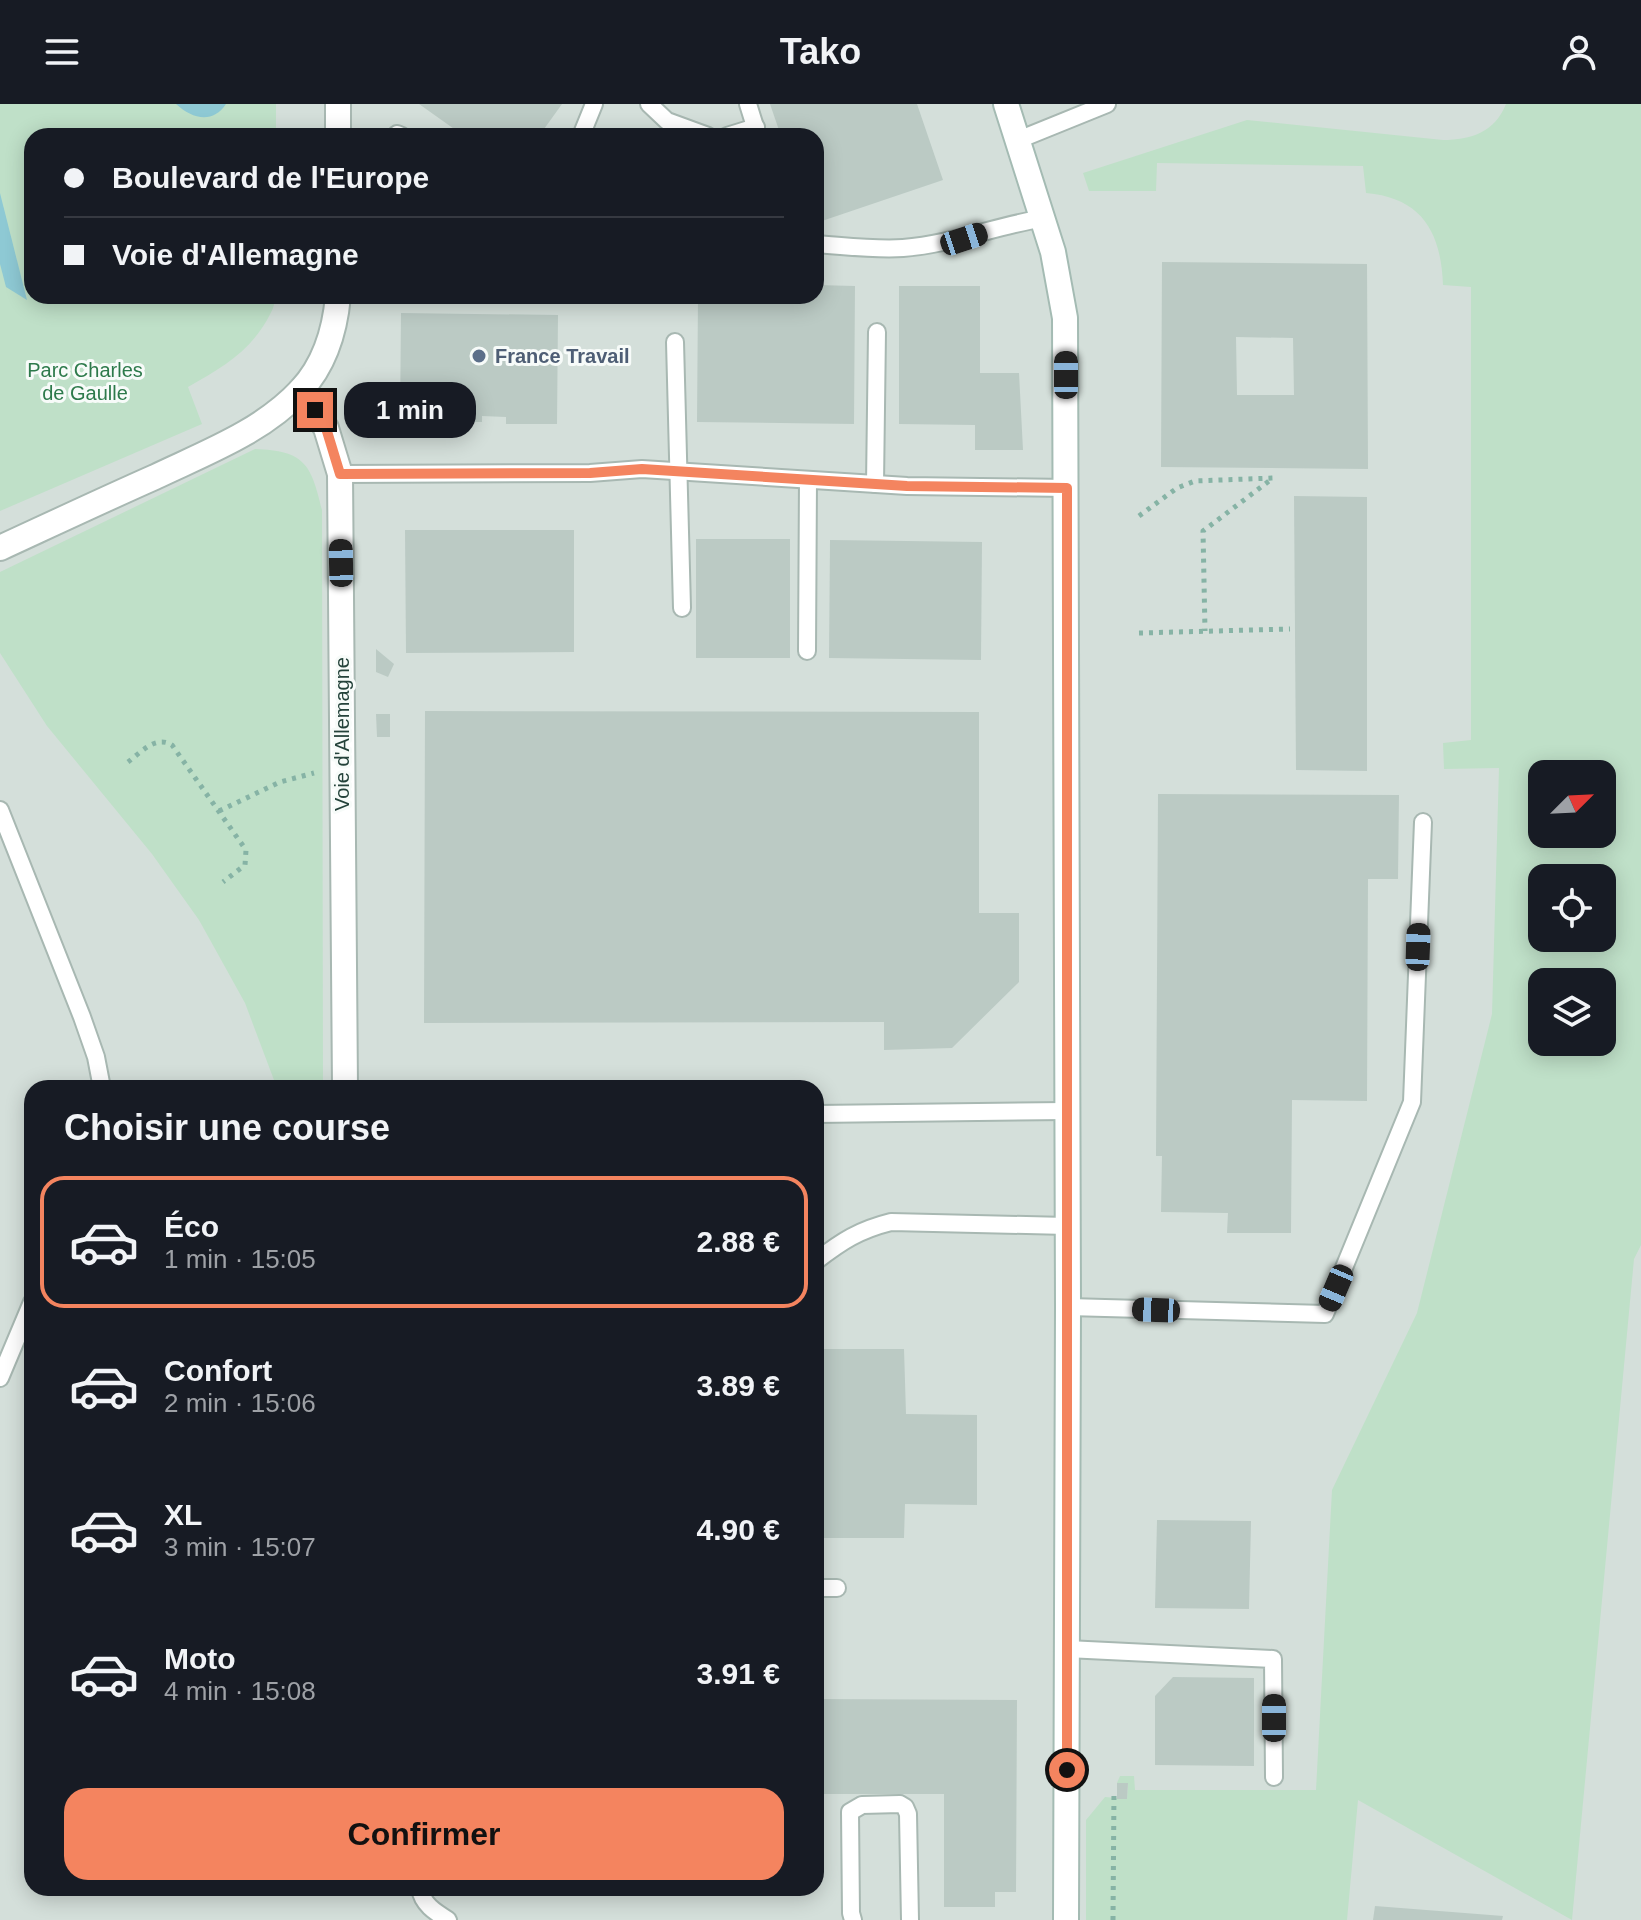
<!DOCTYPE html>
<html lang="fr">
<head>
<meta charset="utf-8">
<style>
	body { margin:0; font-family:Helvetica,sans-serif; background:#242831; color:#f1f3f6; height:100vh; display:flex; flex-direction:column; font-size:30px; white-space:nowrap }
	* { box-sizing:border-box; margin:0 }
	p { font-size:26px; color:#9ea1a6 }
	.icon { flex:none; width:44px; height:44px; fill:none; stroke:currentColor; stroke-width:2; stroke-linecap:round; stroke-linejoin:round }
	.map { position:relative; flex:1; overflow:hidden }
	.details { position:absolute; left:24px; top:976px; width:800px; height:816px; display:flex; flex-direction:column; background:#171b24; border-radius:24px; box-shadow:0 4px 20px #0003 }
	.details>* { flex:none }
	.banner { position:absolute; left:24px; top:24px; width:800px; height:176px; border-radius:24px; box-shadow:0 4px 20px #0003; display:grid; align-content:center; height:176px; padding:0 40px; background:#171b24 }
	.needle { width:52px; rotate:66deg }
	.controls { position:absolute; left:1528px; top:656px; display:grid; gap:16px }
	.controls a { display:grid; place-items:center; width:88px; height:88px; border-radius:16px; background:#171b24; box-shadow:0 4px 20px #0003; font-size:40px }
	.end { position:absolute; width:36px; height:36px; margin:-18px; border:10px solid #f4845f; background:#111; box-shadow:0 0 0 4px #111 }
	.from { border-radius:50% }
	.bubble { position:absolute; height:56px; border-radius:24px; background:#171b24; box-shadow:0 4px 20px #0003; font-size:26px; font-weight:600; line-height:56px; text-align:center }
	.car { position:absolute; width:24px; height:48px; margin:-24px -12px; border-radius:10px; box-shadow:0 0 6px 2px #0007; background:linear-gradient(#222 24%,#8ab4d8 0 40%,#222 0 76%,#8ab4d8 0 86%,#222 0) }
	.banner b { display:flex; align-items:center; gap:28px; height:76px; font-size:30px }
	.banner b+b { border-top:2px solid #363941 }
	.banner i { width:20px; height:20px; background:#f1f3f6 }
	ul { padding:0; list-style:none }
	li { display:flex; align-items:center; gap:24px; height:132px; margin:0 16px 12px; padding:0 24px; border:4px solid transparent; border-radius:24px }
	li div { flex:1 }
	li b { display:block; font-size:30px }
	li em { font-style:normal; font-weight:600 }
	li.current { border-color:#f4845f }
	li>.icon { width:72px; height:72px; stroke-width:1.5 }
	h2 { padding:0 40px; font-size:36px; line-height:96px }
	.button { display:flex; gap:16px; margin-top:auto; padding:16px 40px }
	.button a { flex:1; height:92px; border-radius:24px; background:#f4845f; color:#111; font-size:32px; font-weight:600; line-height:92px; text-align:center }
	header { display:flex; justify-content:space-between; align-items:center; height:104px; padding:0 40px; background:#171b24; font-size:36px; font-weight:600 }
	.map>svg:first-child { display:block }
	.built { fill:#d4dfda; fill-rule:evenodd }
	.green { fill:#bfe0c8; fill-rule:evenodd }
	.water { fill:#8ec9d4 }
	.building { fill:#bbcac4; fill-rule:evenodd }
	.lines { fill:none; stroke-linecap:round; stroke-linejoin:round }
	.lane-casing { stroke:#a8b8b2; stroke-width:20 }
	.street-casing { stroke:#a8b8b2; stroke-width:28 }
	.secondary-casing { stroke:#a4bbb3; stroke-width:28 }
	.path { stroke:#86b3a5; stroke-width:5; stroke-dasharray:4 6; stroke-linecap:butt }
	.lane { stroke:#fff; stroke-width:16 }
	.street { stroke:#fff; stroke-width:24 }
	.secondary { stroke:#fff; stroke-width:24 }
	.route { stroke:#f4845f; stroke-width:10 }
	.service-dot { fill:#5c6f8a; stroke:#f7fbf9; stroke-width:3 }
	.labels { text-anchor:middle; stroke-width:6; stroke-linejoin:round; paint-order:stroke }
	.service-label { font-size:20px; font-weight:bold; fill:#4e5e75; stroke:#f7fbf9; text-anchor:start }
	.park-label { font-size:20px; fill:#2d7a4b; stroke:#f7fbf9 }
	.street-label { font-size:20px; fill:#24423a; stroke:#f7fbf9 }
</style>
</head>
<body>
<header><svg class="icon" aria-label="menu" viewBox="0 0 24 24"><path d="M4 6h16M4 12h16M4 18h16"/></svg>Tako<svg class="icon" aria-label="person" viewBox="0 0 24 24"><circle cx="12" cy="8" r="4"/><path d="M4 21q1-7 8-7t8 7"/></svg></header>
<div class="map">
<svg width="1641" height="1816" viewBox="0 0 1641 1816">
	<rect width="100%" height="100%" fill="#e6efeb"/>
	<path class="built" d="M0 0H1641V1816H0ZM32 32H816V192H32ZM1542 670H1602V730H1542ZM1542 774H1602V834H1542ZM1542 878H1602V938H1542ZM32 984H816V1784H32Z"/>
	<g class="green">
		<path d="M0 0H276V32H32V192H275C275 202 272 207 267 216 248 249 221 264 188 283L202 320 0 407Z"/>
		<path d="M1506 0H1641V1141L1634 1155 1572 1816 1358 1696 1347 1816H1086V1716L1105 1693 1127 1695 1128 1680 1117 1679 1120 1672H1134L1135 1686H1316L1332 1386 1417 1209 1492 910 1499 664 1444 665 1443 639 1471 636V183L1443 181C1441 128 1422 94 1366 89L1363 62 1157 59 1156 87H1089L1083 69 1247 16 1443 36C1471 36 1495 28 1506 0ZM1542 670H1602V730H1542ZM1542 774H1602V834H1542ZM1542 878H1602V938H1542Z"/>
		<path d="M255 345C304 347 311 359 322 406L323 984H277L245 899 199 816 152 750 47 622 0 549V468Z"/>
	</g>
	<g class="water">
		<path d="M176 0H226C213 20 192 15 176 0Z"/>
		<path d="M0 89 27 196 6 183 0 160Z"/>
	</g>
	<g class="building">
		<path d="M419 0H562L539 32H464Z"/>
		<path d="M770 0H917L943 76 816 119V32H781Z"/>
		<path d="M1162 158 1367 160 1368 365 1161 363ZM1236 233 1293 234 1294 291H1237Z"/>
		<path d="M816 181 855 182 854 320 697 318 698 192H816Z"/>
		<path d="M899 182H980V269H1019L1023 346H975V321L899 320Z"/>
		<path d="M401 209 558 211 557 320H506V313L482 312V318H400Z"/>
		<path d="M1294 392 1367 393V667L1296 666Z"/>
		<path d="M405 426H574V548L406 549Z"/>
		<rect x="696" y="435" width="94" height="119"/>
		<path d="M830 436 982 438 981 556 829 554Z"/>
		<path d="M376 545 394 560 388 573 376 568Z"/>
		<path d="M425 607 979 608V809H1019V878L952 944 884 946V918L424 919Z"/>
		<path d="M376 610H390V633H377Z"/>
		<path d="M1158 690 1399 691 1398 775H1368L1367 997 1292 996 1291 1129H1227L1228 1109 1161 1108 1162 1052H1156Z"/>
		<path d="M816 1245H904L906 1310 977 1311V1401L905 1400 904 1434H816Z"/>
		<path d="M1157 1416 1251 1417 1249 1505 1155 1504Z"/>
		<path d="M1173 1573 1254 1574V1662L1155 1661V1592Z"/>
		<path d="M816 1595 1017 1596 1016 1788H995V1803H944V1690H816Z"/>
		<path d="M1117 1679H1128L1127 1695H1117Z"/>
		<path d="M1375 1802 1503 1812 1502 1816H1373Z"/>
	</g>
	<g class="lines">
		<defs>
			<g id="lane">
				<path d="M649 0 667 17 708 32"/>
				<path d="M748 0 758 32"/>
				<path d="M397 30 402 32"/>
				<path d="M581 32 594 0"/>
				<path d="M727 32 756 23"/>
				<path d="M1018 36 1107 0"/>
				<path d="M816 140C845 142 875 146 903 144 952 140 996 122 1044 114"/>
				<path d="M675 238 682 504"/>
				<path d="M340 370 590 369 642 365 907 382 1067 384"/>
				<path d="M875 380 877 228"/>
				<path d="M807 547 808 376"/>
				<path d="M0 706 82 913 96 953 102 984"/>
				<path d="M816 1010 1067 1007"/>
				<path d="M816 1157C842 1137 859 1126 891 1118L1067 1122"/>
				<path d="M1068 1203 1325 1210 1412 998 1423 718"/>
				<path d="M0 1274 32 1198"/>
				<path d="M816 1484H837"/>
				<path d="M1067 1545 1273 1555 1274 1673"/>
				<path d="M420 1784C422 1800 435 1808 448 1816"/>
				<path d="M853 1816 851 1809 850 1708 862 1701 900 1700 905 1703 908 1710 910 1816"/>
			</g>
			<g id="street">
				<path d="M338 0V32"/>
				<path d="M301 286 326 324 340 370 345 984"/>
				<path d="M0 444C52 420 103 396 155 373 205 349 262 328 301 286 325 260 335 226 338 192"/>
			</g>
			<path id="secondary" d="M1006 0 1053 148 1065 214 1068 1203 1066 1816"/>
		</defs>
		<use href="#lane" class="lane-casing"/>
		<use href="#street" class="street-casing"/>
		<use href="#secondary" class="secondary-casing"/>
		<g class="path">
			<path d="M1139 412 1177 384 1195 377 1273 374 1203 427 1205 527"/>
			<path d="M1139 529 1290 525"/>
			<path d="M128 658C141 648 156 631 172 641L246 746 245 761 223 778"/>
			<path d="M219 707 280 678 314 669"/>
			<path d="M1113 1816 1114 1686"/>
		</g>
		<use href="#lane" class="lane"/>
		<use href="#street" class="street"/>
		<use href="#secondary" class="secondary"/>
	</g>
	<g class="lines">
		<path class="route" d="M315 306 326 324 340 370 590 369 642 365 907 382 1067 384V1666"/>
	</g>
	<circle class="service-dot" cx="479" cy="252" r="8"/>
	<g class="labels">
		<g class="service-label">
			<text x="495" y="259">France Travail</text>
		</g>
		<g class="park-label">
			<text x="85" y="273">Parc Charles<tspan x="85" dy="23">de Gaulle</tspan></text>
		</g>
		<g class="street-label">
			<text transform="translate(342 630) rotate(-90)" y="7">Voie d'Allemagne</text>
		</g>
	</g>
</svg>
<div class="controls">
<a><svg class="needle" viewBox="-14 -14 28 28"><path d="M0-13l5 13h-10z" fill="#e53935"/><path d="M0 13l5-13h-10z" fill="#9ea1a6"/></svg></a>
<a><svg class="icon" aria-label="locate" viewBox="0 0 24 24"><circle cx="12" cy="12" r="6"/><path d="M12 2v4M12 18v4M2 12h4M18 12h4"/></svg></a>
<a><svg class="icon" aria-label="layers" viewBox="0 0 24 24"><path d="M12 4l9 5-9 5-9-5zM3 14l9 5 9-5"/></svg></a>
</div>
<i class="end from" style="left:1067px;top:1666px"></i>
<i class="end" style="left:315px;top:306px"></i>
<div class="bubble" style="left:344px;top:278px;width:132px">1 min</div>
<i class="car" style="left:964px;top:135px;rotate:72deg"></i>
<i class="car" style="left:1066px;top:271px;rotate:0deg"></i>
<i class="car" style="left:341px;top:459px;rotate:359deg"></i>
<i class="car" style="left:1418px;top:843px;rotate:2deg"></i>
<i class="car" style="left:1336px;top:1184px;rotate:203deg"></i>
<i class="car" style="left:1156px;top:1206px;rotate:272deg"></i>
<i class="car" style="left:1274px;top:1614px;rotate:0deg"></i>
<div class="banner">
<b><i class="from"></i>Boulevard de l'Europe</b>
<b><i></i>Voie d'Allemagne</b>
</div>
<section class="details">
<h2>Choisir une course</h2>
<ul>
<li class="current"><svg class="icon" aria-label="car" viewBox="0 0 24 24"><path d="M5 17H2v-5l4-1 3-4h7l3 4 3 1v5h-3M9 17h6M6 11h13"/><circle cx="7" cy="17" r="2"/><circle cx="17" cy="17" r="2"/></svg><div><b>Éco</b><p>1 min · 15:05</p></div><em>2.88 €</em></li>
<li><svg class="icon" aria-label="car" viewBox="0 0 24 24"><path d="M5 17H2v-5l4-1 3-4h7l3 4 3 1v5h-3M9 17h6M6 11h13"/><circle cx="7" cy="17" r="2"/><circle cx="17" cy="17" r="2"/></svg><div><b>Confort</b><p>2 min · 15:06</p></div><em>3.89 €</em></li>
<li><svg class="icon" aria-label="car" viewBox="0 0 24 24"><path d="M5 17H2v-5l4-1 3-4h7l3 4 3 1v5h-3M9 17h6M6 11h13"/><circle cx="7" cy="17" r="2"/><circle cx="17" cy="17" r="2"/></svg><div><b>XL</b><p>3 min · 15:07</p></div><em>4.90 €</em></li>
<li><svg class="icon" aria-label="car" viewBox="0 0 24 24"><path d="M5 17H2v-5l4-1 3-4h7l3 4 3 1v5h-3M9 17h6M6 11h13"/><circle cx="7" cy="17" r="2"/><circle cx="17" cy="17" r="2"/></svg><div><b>Moto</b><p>4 min · 15:08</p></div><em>3.91 €</em></li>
</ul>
<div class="button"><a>Confirmer</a></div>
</section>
</div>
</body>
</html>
